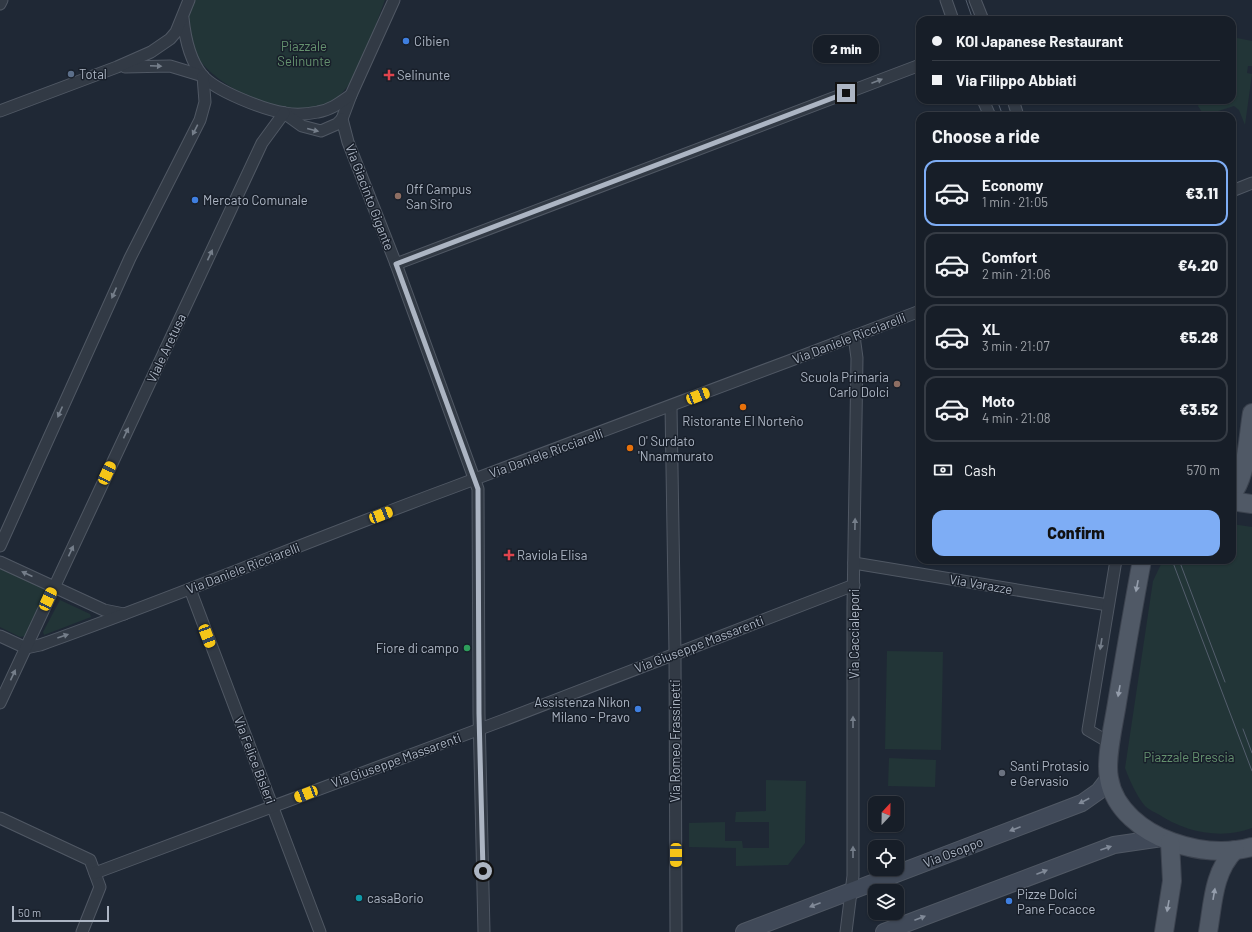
<!DOCTYPE html>
<html lang="en">
<head>
<meta charset="utf-8">
<style>
	body { margin:0; font-family:Barlow,sans-serif; background:#242b34; color:#f1f3f6; height:100vh; display:flex; flex-direction:column; font-size:15px; white-space:nowrap }
	* { box-sizing:border-box; margin:0 }
	p { font-size:13px; color:#9ea2a8 }
	.icon { flex:none; width:22px; height:22px; fill:none; stroke:currentColor; stroke-width:2; stroke-linecap:round; stroke-linejoin:round }
	.map { position:relative; flex:1; overflow:hidden }
	.sheet { position:absolute; left:916px; top:112px; width:320px; height:452px; display:flex; flex-direction:column; background:#171e28; border-radius:12px; box-shadow:0 1px 3px #0004,0 0 0 1px #363c45 }
	.sheet>* { flex:none }
	.top-card { position:absolute; left:916px; top:16px; width:320px; height:88px; border-radius:12px; box-shadow:0 1px 3px #0004,0 0 0 1px #363c45; display:grid; align-content:center; height:88px; padding:0 16px; background:#171e28 }
	.needle { width:26px; rotate:22deg }
	.buttons { position:absolute; left:868px; top:796px; display:grid; gap:8px }
	.buttons a { display:grid; place-items:center; width:36px; height:36px; border-radius:8px; background:#171e28; box-shadow:0 1px 3px #0004,0 0 0 1px #363c45; font-size:20px }
	.scale { position:absolute; left:12px; bottom:10px; width:97px; box-sizing:border-box; padding-left:4px; border:2px solid #acb5c3; border-top:0; font-size:11px; line-height:14px; white-space:nowrap; color:#acb5c3; -webkit-text-stroke:3px #181f2a; paint-order:stroke }
	.end { position:absolute; width:18px; height:18px; margin:-9px; border:5px solid #acb5c3; background:#111; box-shadow:0 0 0 2px #111 }
	.from { border-radius:50% }
	.bubble { position:absolute; height:28px; border-radius:12px; background:#171e28; box-shadow:0 1px 3px #0004,0 0 0 1px #363c45; font-size:13px; font-weight:800; line-height:28px; text-align:center }
	.car { position:absolute; width:12px; height:24px; margin:-12px -6px; border-radius:5px; box-shadow:0 0 3px 1px #0007; background:linear-gradient(#f5c518 24%,#345 0 40%,#f5c518 0 76%,#345 0 86%,#f5c518 0) }
	.top-card b { display:flex; align-items:center; gap:14px; height:38px; font-size:15px }
	.top-card b+b { border-top:1px solid #363c45 }
	.top-card i { width:10px; height:10px; background:#f1f3f6 }
	ul { padding:0; list-style:none }
	li { display:flex; align-items:center; gap:12px; height:66px; margin:0 8px 6px; padding:0 8px; border:2px solid #363c45; border-radius:12px }
	li div { flex:1 }
	li b { display:block; font-size:15px }
	li em { font-style:normal; font-weight:800 }
	li.on { border-color:#7eadf5 }
	li>.icon { width:36px; height:36px; stroke-width:1.5 }
	h2 { padding:0 16px; font-size:18px; line-height:48px }
	.pay { display:flex; align-items:center; gap:10px; height:44px; padding:0 16px; font-size:15px }
	.pay p { margin-inline-start:auto }
	.action { display:flex; gap:8px; margin-top:auto; padding:8px 16px }
	.action a { flex:1; height:46px; border-radius:12px; background:#7eadf5; color:#111; font-size:16px; font-weight:800; line-height:46px; text-align:center }
	.map>svg:first-child { display:block }
	.green { fill:#223537 }
	.lines { fill:none; stroke-linecap:round; stroke-linejoin:round }
	.street-casing { stroke:#505864; stroke-width:13 }
	.secondary-casing { stroke:#505864; stroke-width:18 }
	.primary-casing { stroke:#3c434f; stroke-width:20 }
	.street { stroke:#323a45; stroke-width:11 }
	.secondary { stroke:#404958; stroke-width:16 }
	.primary { stroke:#505966; stroke-width:18 }
	.tram { stroke:#545e6d; stroke-width:1 }
	.oneway { fill:#757e8a }
	.oneway2 { fill:#959eac }
	.oneway3 { fill:#818a98 }
	.route { stroke:#acb5c3; stroke-width:5 }
	.shop-dot { fill:#3f7fe0; stroke:#181f2a; stroke-width:1.5 }
	.service-dot { fill:#5c6f8a; stroke:#181f2a; stroke-width:1.5 }
	.health-dot { fill:#e0444e; stroke:#181f2a; stroke-width:1.5 }
	.education-dot { fill:#8d6e63; stroke:#181f2a; stroke-width:1.5 }
	.food-dot { fill:#e8710a; stroke:#181f2a; stroke-width:1.5 }
	.leisure-dot { fill:#2e9e5b; stroke:#181f2a; stroke-width:1.5 }
	.worship-dot { fill:#6b7280; stroke:#181f2a; stroke-width:1.5 }
	.culture-dot { fill:#0f9aa8; stroke:#181f2a; stroke-width:1.5 }
	.labels { text-anchor:middle; stroke-width:3; stroke-linejoin:round; paint-order:stroke }
	.poi-label { font-size:13px; fill:#acb5c3; stroke:#181f2a; text-anchor:start }
	.park-label { font-size:13px; fill:#65926f; stroke:#181f2a }
	.street-label { font-size:13px; fill:#acb5c3; stroke:#181f2a }
</style>
</head>
<body>
<div class="map">
<svg width="1252" height="932" viewBox="0 0 1252 932">
	<rect width="100%" height="100%" fill="#1f2835"/>
	<g class="green">
		<path d="M194 0H385C374 28 360 78 338 97 301 129 218 91 196 55 191 45 188 31 187 20 187 14 192 6 194 0Z"/>
		<path d="M1232 37 1252 41V66H1248L1247 73 1252 74 1245 125 1239 110 1234 106 1209 114 1202 112 1198 106 1199 100H1232Z"/>
		<path d="M1232 524 1252 527V828C1221 840 1185 832 1158 814 1154 812 1148 809 1145 806 1136 795 1130 781 1125 768L1153 581 1163 560H1232Z"/>
		<path d="M0 569 43 588 47 594 27 636 20 637 0 627Z"/>
		<path d="M60 600 90 614 91 617 44 635 43 632Z"/>
		<path d="M887 651 943 652 941 750 885 749Z"/>
		<path d="M889 758 936 760 935 787 888 786Z"/>
		<path d="M766 780 806 781 805 843 788 865 736 866V848L689 847V823L725 822V841H742L743 848H769V822H735L736 812 766 811Z"/>
	</g>
	<g class="lines">
		<defs>
			<g id="street">
				<path d="M394 0 351 95 342 119 348 142 396 264 478 489 479 714 484 932"/>
				<path d="M946 0 953 20"/>
				<path d="M975 0 983 20"/>
				<path d="M0 4 2 0"/>
				<path d="M183 18C185 38 189 59 202 75 215 91 265 110 285 113 295 115 308 114 318 112 331 110 341 102 351 95"/>
				<path d="M125 67 170 66 203 76"/>
				<path d="M983 100 990 116"/>
				<path d="M1013 100 1018 116"/>
				<path d="M0 111 117 67 151 52 170 39 176 32 189 0"/>
				<path d="M284 113 302 126 321 131 337 124 342 119"/>
				<path d="M1232 191 1252 183"/>
				<path d="M396 264 920 65"/>
				<path d="M671 406 675 654 676 932"/>
				<path d="M0 546 130 258 200 120 205 102 203 76"/>
				<path d="M0 562 104 610 124 614"/>
				<path d="M854 563 1108 605"/>
				<path d="M190 589 320 932"/>
				<path d="M0 636 26 648"/>
				<path d="M26 648 40 645C178 596 313 539 451 488 607 429 764 371 920 311"/>
				<path d="M0 703 262 143 284 113"/>
				<path d="M1110 743 1088 730 1116 560"/>
				<path d="M0 818 90 860 100 887 82 932"/>
				<path d="M95 873 504 720 854 585"/>
				<path d="M846 932 853 876V606L857 358 854 336"/>
			</g>
			<g id="secondary">
				<path d="M744 932 1082 803 1099 791 1109 778"/>
				<path d="M884 932 1114 845 1162 838"/>
			</g>
			<g id="primary">
				<path d="M1232 494C1247 476 1248 436 1252 413"/>
				<path d="M1232 501 1252 504"/>
				<path d="M1142 560C1133 608 1125 655 1117 703 1114 723 1105 759 1109 778 1114 810 1144 832 1172 842 1197 851 1226 854 1252 847"/>
				<path d="M1164 932 1172 881 1170 842"/>
				<path d="M1208 932C1213 904 1213 872 1235 850"/>
			</g>
		</defs>
		<use href="#street" class="street-casing"/>
		<use href="#secondary" class="secondary-casing"/>
		<use href="#primary" class="primary-casing"/>
		<use href="#street" class="street"/>
		<use href="#secondary" class="secondary"/>
		<use href="#primary" class="primary"/>
		<g class="tram">
			<path d="M966 0 973 20"/>
			<path d="M997 100 1003 116"/>
			<path d="M1172 560 1252 771"/>
			<path d="M1179 560 1225 682"/>
			<path d="M1243 729 1252 753"/>
		</g>
	</g>
	<defs><path id="oneway-solid" d="M-6-.8H1V-3.2L6.5 0L1 3.2V.8H-6Z"/></defs>
	<g class="oneway">
		<use href="#oneway-solid" transform="translate(156 66) rotate(2)"/>
		<use href="#oneway-solid" transform="translate(877 81) rotate(-21)"/>
		<use href="#oneway-solid" transform="translate(195 130) rotate(117)"/>
		<use href="#oneway-solid" transform="translate(313 130) rotate(14)"/>
		<use href="#oneway-solid" transform="translate(210 255) rotate(-65)"/>
		<use href="#oneway-solid" transform="translate(114 293) rotate(114)"/>
		<use href="#oneway-solid" transform="translate(60 412) rotate(114)"/>
		<use href="#oneway-solid" transform="translate(126 433) rotate(-65)"/>
		<use href="#oneway-solid" transform="translate(855 524) rotate(-89)"/>
		<use href="#oneway-solid" transform="translate(71 551) rotate(-65)"/>
		<use href="#oneway-solid" transform="translate(27 574) rotate(-156)"/>
		<use href="#oneway-solid" transform="translate(63 636) rotate(-19)"/>
		<use href="#oneway-solid" transform="translate(1101 644) rotate(99)"/>
		<use href="#oneway-solid" transform="translate(13 675) rotate(-65)"/>
		<use href="#oneway-solid" transform="translate(853 722) rotate(-90)"/>
		<use href="#oneway-solid" transform="translate(853 852) rotate(-90)"/>
	</g>
	<g class="oneway2">
		<use href="#oneway-solid" transform="translate(1137 586) rotate(101)"/>
		<use href="#oneway-solid" transform="translate(1119 691) rotate(100)"/>
		<use href="#oneway-solid" transform="translate(1214 894) rotate(-80)"/>
		<use href="#oneway-solid" transform="translate(1168 906) rotate(100)"/>
	</g>
	<g class="oneway3">
		<use href="#oneway-solid" transform="translate(1084 801) rotate(152)"/>
		<use href="#oneway-solid" transform="translate(1015 829) rotate(159)"/>
		<use href="#oneway-solid" transform="translate(1106 848) rotate(-19)"/>
		<use href="#oneway-solid" transform="translate(1042 872) rotate(-21)"/>
		<use href="#oneway-solid" transform="translate(815 905) rotate(159)"/>
		<use href="#oneway-solid" transform="translate(920 918) rotate(-21)"/>
	</g>
	<g class="lines">
		<path class="route" d="M483 871 479 714 478 489 396 264 846 93"/>
	</g>
	<g class="shop-dot">
		<circle cx="406" cy="41" r="4"/>
		<circle cx="195" cy="200" r="4"/>
		<circle cx="638" cy="709" r="4"/>
		<circle cx="1009" cy="901" r="4"/>
	</g>
	<circle class="service-dot" cx="71" cy="74" r="4"/>
	<g class="health-dot">
		<path d="M387 69h4v4h4v4h-4v4h-4v-4h-4v-4h4z"/>
		<path d="M507 549h4v4h4v4h-4v4h-4v-4h-4v-4h4z"/>
	</g>
	<g class="education-dot">
		<circle cx="398" cy="196" r="4"/>
		<circle cx="897" cy="384" r="4"/>
	</g>
	<g class="food-dot">
		<circle cx="743" cy="407" r="4"/>
		<circle cx="630" cy="448" r="4"/>
	</g>
	<circle class="leisure-dot" cx="467" cy="648" r="4"/>
	<circle class="worship-dot" cx="1002" cy="773" r="4"/>
	<circle class="culture-dot" cx="359" cy="898" r="4"/>
	<g class="labels">
		<g class="poi-label">
			<text x="414" y="46">Cibien</text>
			<text x="79" y="79">Total</text>
			<text x="397" y="80">Selinunte</text>
			<text x="406" y="194">Off Campus<tspan x="406" dy="15">San Siro</tspan></text>
			<text x="203" y="205">Mercato Comunale</text>
			<text x="889" y="382" text-anchor="end">Scuola Primaria<tspan x="889" dy="15">Carlo Dolci</tspan></text>
			<text x="743" y="426" text-anchor="middle">Ristorante El Norteño</text>
			<text x="638" y="446">O' Surdato<tspan x="638" dy="15">'Nnammurato</tspan></text>
			<text x="517" y="560">Raviola Elisa</text>
			<text x="459" y="653" text-anchor="end">Fiore di campo</text>
			<text x="630" y="707" text-anchor="end">Assistenza Nikon<tspan x="630" dy="15">Milano - Pravo</tspan></text>
			<text x="1010" y="771">Santi Protasio<tspan x="1010" dy="15">e Gervasio</tspan></text>
			<text x="1017" y="899">Pizze Dolci<tspan x="1017" dy="15">Pane Focacce</tspan></text>
			<text x="367" y="903">casaBorio</text>
		</g>
		<g class="park-label">
			<text x="304" y="51">Piazzale<tspan x="304" dy="15">Selinunte</tspan></text>
			<text x="1189" y="762">Piazzale Brescia</text>
		</g>
		<g class="street-label">
			<text transform="translate(370 197) rotate(69)" y="5">Via Giacinto Gigante</text>
			<text transform="translate(849 338) rotate(-21)" y="5">Via Daniele Ricciarelli</text>
			<text transform="translate(166 348) rotate(-65)" y="5">Viale Aretusa</text>
			<text transform="translate(546 453) rotate(-20)" y="5">Via Daniele Ricciarelli</text>
			<text transform="translate(243 568) rotate(-21)" y="5">Via Daniele Ricciarelli</text>
			<text transform="translate(981 584) rotate(10)" y="5">Via Varazze</text>
			<text transform="translate(854 634) rotate(-90)" y="5">Via Caccialepori</text>
			<text transform="translate(699 644) rotate(-21)" y="5">Via Giuseppe Massarenti</text>
			<text transform="translate(675 741) rotate(-90)" y="5">Via Romeo Frassinetti</text>
			<text transform="translate(255 760) rotate(69)" y="5">Via Felice Bisleri</text>
			<text transform="translate(396 760) rotate(-20)" y="5">Via Giuseppe Massarenti</text>
			<text transform="translate(953 852) rotate(-21)" y="5">Via Osoppo</text>
		</g>
	</g>
</svg>
<div class="buttons">
<a><svg class="needle" viewBox="-14 -14 28 28"><path d="M0-13l5 13h-10z" fill="#e53935"/><path d="M0 13l5-13h-10z" fill="#9ea2a8"/></svg></a>
<a><svg class="icon" aria-label="locate" viewBox="0 0 24 24"><circle cx="12" cy="12" r="6"/><path d="M12 2v4M12 18v4M2 12h4M18 12h4"/></svg></a>
<a><svg class="icon" aria-label="layers" viewBox="0 0 24 24"><path d="M12 4l9 5-9 5-9-5zM3 14l9 5 9-5"/></svg></a>
</div>
<div class="scale">50 m</div>
<i class="end from" style="left:483px;top:871px"></i>
<i class="end" style="left:846px;top:93px"></i>
<div class="bubble" style="left:813px;top:35px;width:66px">2 min</div>
<i class="car" style="left:698px;top:396px;rotate:69deg"></i>
<i class="car" style="left:107px;top:473px;rotate:25deg"></i>
<i class="car" style="left:381px;top:515px;rotate:69deg"></i>
<i class="car" style="left:48px;top:599px;rotate:25deg"></i>
<i class="car" style="left:207px;top:636px;rotate:159deg"></i>
<i class="car" style="left:306px;top:794px;rotate:249deg"></i>
<i class="car" style="left:676px;top:855px;rotate:180deg"></i>
<div class="top-card">
<b><i class="from"></i>KOI Japanese Restaurant</b>
<b><i></i>Via Filippo Abbiati</b>
</div>
<section class="sheet">
<h2>Choose a ride</h2>
<ul>
<li class="on"><svg class="icon" aria-label="car" viewBox="0 0 24 24"><path d="M5 17H2v-5l4-1 3-4h7l3 4 3 1v5h-3M9 17h6M6 11h13"/><circle cx="7" cy="17" r="2"/><circle cx="17" cy="17" r="2"/></svg><div><b>Economy</b><p>1 min · 21:05</p></div><em>€3.11</em></li>
<li><svg class="icon" aria-label="car" viewBox="0 0 24 24"><path d="M5 17H2v-5l4-1 3-4h7l3 4 3 1v5h-3M9 17h6M6 11h13"/><circle cx="7" cy="17" r="2"/><circle cx="17" cy="17" r="2"/></svg><div><b>Comfort</b><p>2 min · 21:06</p></div><em>€4.20</em></li>
<li><svg class="icon" aria-label="car" viewBox="0 0 24 24"><path d="M5 17H2v-5l4-1 3-4h7l3 4 3 1v5h-3M9 17h6M6 11h13"/><circle cx="7" cy="17" r="2"/><circle cx="17" cy="17" r="2"/></svg><div><b>XL</b><p>3 min · 21:07</p></div><em>€5.28</em></li>
<li><svg class="icon" aria-label="car" viewBox="0 0 24 24"><path d="M5 17H2v-5l4-1 3-4h7l3 4 3 1v5h-3M9 17h6M6 11h13"/><circle cx="7" cy="17" r="2"/><circle cx="17" cy="17" r="2"/></svg><div><b>Moto</b><p>4 min · 21:08</p></div><em>€3.52</em></li>
</ul>
<div class="pay"><svg class="icon" aria-label="cash" viewBox="0 0 24 24"><path d="M3 7h18v10H3z"/><circle cx="12" cy="12" r="2"/></svg>Cash<p>570 m</p></div>
<div class="action"><a>Confirm</a></div>
</section>
</div>
</body>
</html>
